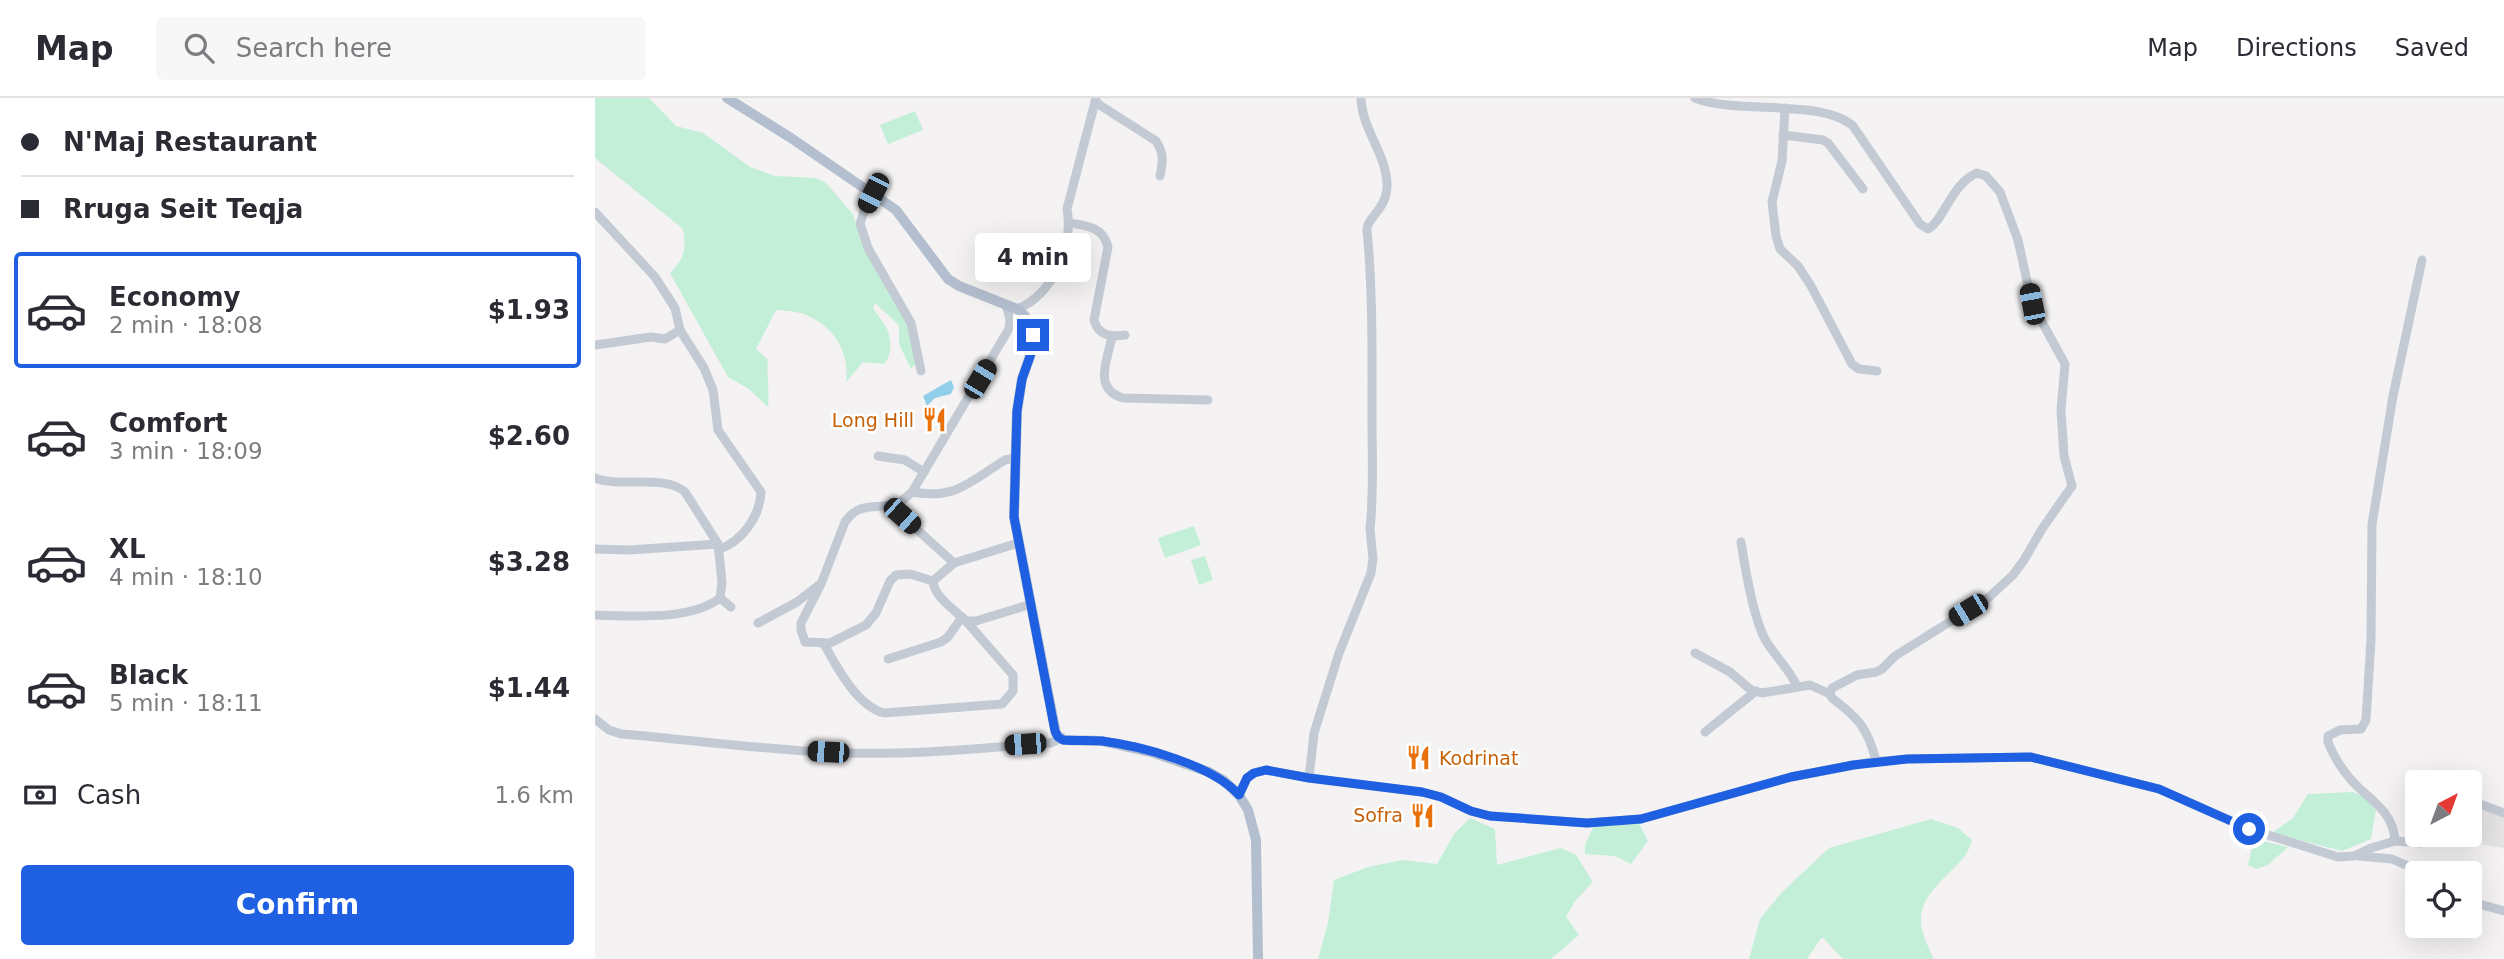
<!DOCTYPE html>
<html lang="en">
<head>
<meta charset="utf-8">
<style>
	body { margin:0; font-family:"DejaVu Sans",sans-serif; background:#f7f7f7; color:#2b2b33; height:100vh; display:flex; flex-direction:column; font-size:26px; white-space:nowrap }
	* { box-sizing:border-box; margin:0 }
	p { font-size:23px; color:#7c7c81 }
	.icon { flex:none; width:38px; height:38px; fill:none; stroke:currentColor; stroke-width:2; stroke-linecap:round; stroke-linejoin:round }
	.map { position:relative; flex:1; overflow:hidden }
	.sheet { display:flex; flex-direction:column; background:#fff; width:595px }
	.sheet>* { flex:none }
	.banner { display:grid; align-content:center; height:154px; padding:0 21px; background:#fff }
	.needle { width:46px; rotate:41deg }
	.fabs { position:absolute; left:1810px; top:672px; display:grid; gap:14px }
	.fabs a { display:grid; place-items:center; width:77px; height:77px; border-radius:7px; background:#fff; box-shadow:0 7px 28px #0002; font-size:35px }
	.end { position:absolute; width:32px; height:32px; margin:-16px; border:9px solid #1f5fe1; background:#fff; box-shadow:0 0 0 4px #fff }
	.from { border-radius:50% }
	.bubble { position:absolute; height:49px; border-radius:7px; background:#fff; box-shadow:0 7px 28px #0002; font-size:23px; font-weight:700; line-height:49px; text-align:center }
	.car { position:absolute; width:21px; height:42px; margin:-21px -10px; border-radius:9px; box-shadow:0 0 5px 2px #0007; background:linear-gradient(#222 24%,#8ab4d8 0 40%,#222 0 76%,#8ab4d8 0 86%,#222 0) }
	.banner b { display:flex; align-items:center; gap:24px; height:66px; font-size:26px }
	.banner b+b { border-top:2px solid #e1e1e2 }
	.banner i { width:18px; height:18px; background:#2b2b33 }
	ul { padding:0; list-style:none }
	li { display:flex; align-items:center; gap:21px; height:116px; margin:0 14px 10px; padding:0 7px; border:4px solid transparent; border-radius:7px }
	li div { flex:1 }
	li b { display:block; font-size:26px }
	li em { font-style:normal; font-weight:700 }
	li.on { border-color:#1f5fe1 }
	li>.icon { width:63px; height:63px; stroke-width:1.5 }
	.pay { display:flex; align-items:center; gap:18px; height:77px; padding:0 21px; font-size:26px }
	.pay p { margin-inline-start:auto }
	.primary-button { display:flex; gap:14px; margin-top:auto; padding:14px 21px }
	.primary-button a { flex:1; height:80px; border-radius:7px; background:#1f5fe1; color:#fff; font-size:28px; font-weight:700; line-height:80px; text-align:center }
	header { display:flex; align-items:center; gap:42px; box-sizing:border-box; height:98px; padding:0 35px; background:#fff; border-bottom:2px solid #e1e1e2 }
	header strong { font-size:33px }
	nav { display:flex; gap:38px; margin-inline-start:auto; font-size:24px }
	.search { width:490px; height:63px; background:#f7f7f7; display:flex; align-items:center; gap:18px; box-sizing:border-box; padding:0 24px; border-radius:7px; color:#7c7c81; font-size:26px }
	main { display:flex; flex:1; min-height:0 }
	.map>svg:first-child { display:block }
	.education { fill:#e5e3e4 }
	.green { fill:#c3efd9 }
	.water { fill:#91ceea }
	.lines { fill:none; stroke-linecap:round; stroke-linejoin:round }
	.minor { stroke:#c3cad3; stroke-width:9 }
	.major { stroke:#b3becf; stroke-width:10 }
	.route { stroke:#1f5fe1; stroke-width:9 }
	.labels { text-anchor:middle; stroke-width:5; stroke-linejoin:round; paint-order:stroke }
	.food-label { font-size:19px; fill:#c56008; stroke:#fff; text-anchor:end }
</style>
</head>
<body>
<header>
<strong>Map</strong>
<div class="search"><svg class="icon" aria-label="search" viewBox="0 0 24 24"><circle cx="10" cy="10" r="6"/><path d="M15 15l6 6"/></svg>Search here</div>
<nav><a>Map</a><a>Directions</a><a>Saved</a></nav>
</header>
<main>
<section class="sheet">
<div class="banner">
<b><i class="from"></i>N'Maj Restaurant</b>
<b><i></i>Rruga Seit Teqja</b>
</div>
<ul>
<li class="on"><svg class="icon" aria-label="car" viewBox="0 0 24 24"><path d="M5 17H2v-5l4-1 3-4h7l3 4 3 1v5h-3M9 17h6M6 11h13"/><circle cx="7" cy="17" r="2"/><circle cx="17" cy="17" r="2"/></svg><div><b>Economy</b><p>2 min · 18:08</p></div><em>$1.93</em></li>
<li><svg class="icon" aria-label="car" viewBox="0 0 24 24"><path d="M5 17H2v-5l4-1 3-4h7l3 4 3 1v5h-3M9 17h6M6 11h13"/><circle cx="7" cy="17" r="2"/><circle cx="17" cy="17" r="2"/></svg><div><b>Comfort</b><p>3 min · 18:09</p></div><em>$2.60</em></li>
<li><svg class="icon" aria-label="car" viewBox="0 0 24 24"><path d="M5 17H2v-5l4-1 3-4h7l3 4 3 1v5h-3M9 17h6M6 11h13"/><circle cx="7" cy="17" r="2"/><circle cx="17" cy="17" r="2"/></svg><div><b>XL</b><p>4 min · 18:10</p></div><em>$3.28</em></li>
<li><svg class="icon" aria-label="car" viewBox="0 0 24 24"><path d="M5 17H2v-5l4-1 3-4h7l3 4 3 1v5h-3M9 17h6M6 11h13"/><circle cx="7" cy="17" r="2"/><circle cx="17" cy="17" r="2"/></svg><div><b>Black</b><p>5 min · 18:11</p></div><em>$1.44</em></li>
</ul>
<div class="pay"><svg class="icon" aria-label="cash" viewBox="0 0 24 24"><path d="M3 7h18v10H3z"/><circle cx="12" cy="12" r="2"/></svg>Cash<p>1.6 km</p></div>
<div class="primary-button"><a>Confirm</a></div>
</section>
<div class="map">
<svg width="1909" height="861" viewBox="0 0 1909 861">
	<rect width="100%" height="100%" fill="#f4f2f2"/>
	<path class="education" d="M1874 708 1909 719V750L1867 743 1859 737H1874Z"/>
	<g class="green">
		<path d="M0 0H54L81 28 108 35 155 69 180 78 221 80 230 84 258 116 265 141 313 226 321 265 316 271 304 246V227L280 205 278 209C281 218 291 224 293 234 297 244 296 259 289 266L268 264 251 284C255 255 240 230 213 218 204 213 191 213 181 212L161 251 173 262C171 278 175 292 173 309L154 291 133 279 75 175C90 159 91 153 88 131L0 60Z"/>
		<path d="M320 13 328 32 293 46 285 27Z"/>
		<path d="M599 428 606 447 570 460 563 440Z"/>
		<path d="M610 458 618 482 604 487 596 462Z"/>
		<path d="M1758 694 1770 699 1781 712 1776 741 1747 753 1677 735 1698 720 1713 696Z"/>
		<path d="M875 720 900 731 902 767 966 750 981 757 998 784 980 803 971 819 984 837 956 861H723L733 825 739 782 773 769 808 762 842 766 859 736Z"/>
		<path d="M1336 721 1363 730 1377 742C1373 757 1366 763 1355 774 1322 805 1318 821 1339 861H1248L1227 839 1212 861H1154L1165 821 1186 795 1234 750Z"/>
		<path d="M1044 725 1053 743 1036 766 1020 758 990 756V746L999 728Z"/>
		<path d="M1659 741 1693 749 1673 767 1661 771 1653 767Z"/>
	</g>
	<path class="water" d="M356 282 359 289 356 296 340 300 332 308 328 298Z"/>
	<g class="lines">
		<g class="minor">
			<path d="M1100 0C1142 17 1226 0 1258 28L1325 126 1333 131C1348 124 1357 85 1382 75L1391 78 1405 94 1423 142 1437 206 1470 266 1466 312 1469 358 1477 388 1447 431 1429 462 1418 477 1393 500 1300 558 1287 571 1281 574 1262 577 1237 590 1235 596 1237 600C1263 620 1273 630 1281 663"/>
			<path d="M500 4 561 43C569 55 568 64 565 78"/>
			<path d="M1190 10 1187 63 1177 104 1181 138 1185 151 1203 168 1216 188 1257 266 1264 271 1282 273"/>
			<path d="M1188 37 1228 42 1233 45 1268 91"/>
			<path d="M278 95 270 110 265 126 273 150 316 225 326 273"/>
			<path d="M0 114 60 179 80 210 85 232 109 270 118 292 123 332 166 394C165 418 147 444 124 451"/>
			<path d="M475 125C493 128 508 129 513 149L499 222C503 238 516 239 530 237"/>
			<path d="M411 207 415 221 414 230"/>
			<path d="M422 211C458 197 479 147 472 111L501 0"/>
			<path d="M517 239C512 263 498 291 528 300L613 302"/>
			<path d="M0 247 56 239 70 241 85 232"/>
			<path d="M283 358 310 362 329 374"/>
			<path d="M0 380C26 390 70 376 90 394L123 446 127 484 125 500 136 509"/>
			<path d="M317 394C361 402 374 384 410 362L419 360"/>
			<path d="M303 405 307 418 359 465 423 445"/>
			<path d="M1146 444C1150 470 1158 521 1171 543 1181 559 1194 571 1202 588"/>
			<path d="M0 451 34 452 123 446"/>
			<path d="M359 465 338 483 315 476 301 477 295 483 281 515 271 527 235 545 210 544 206 532V525L226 486 250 424C266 401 283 413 303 405 308 403 313 397 317 394L412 234"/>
			<path d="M338 483C339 499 360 512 371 523H381L430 508"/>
			<path d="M0 517C38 518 95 523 125 500"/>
			<path d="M163 525 202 504 224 487"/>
			<path d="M229 546C241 568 262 608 289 615L407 606 418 593V577L371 523"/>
			<path d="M1100 555 1135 574 1156 592 1167 595 1215 587 1235 596"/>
			<path d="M293 561 346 544 353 539 367 519"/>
			<path d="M0 621 14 632 26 636C101 642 176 653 251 655 319 657 388 650 455 645L465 641"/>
			<path d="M1110 634 1161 593"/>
			<path d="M714 680 719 635 744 555 776 475 778 461 775 431C779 394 777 356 777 319 777 257 778 194 772 132 771 120 793 111 792 86 791 55 767 32 766 0"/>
			<path d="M644 697 652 680 659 675 671 672 714 680 827 694 846 699 876 713 895 718 992 725 1046 721 1196 679 1276 664 1312 661 1436 659 1564 691 1654 731 1743 759 1759 758 1776 750 1800 743 1826 745 1839 737"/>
			<path d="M1874 702 1909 715"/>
			<path d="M1800 743C1799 718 1781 705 1764 690 1751 678 1739 660 1733 644V638L1745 632 1766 631 1771 622 1776 542 1777 426 1798 298 1827 162"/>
			<path d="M1764 758 1797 761 1829 775"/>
			<path d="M1874 800 1884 806 1909 813"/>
		</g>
		<path class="major" d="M132 0 196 40 301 112 353 181 364 188 422 211 430 218 438 237 439 247 427 281 422 313 419 419 461 636 469 642 507 643 559 655 614 674 628 682 644 697 653 712 661 742 663 861"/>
	</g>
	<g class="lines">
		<path class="route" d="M438 237 439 247 427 281 422 313 419 419 460 633 463 639 468 642C481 643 494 642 507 643 547 648 617 667 644 697L652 680 659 675 671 672 714 680 827 694 846 699 876 713 895 718 992 725 1046 721 1196 679 1258 667 1312 661 1436 659 1564 691 1654 731"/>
	</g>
	<defs>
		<symbol id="restaurant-bare" viewBox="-9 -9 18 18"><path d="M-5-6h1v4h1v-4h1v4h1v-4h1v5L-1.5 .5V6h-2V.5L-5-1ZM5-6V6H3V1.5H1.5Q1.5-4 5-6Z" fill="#e8710a" stroke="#fff" stroke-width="2.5" paint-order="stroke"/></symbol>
	</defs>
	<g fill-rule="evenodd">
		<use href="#restaurant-bare" x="322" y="304" width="35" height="35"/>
		<use href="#restaurant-bare" x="806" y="642" width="35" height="35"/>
		<use href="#restaurant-bare" x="810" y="700" width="35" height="35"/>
	</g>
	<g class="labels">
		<g class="food-label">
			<text x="319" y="329">Long Hill</text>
			<text x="844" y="667" text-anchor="start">Kodrinat</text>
			<text x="808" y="724">Sofra</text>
		</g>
	</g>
</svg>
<div class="fabs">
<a><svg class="needle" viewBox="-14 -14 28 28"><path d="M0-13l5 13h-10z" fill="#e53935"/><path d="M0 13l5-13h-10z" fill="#7c7c81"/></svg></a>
<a><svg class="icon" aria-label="locate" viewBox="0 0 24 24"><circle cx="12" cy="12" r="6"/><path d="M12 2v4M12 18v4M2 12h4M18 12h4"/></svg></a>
</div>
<i class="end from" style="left:1654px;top:731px"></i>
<i class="end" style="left:438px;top:237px"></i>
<div class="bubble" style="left:380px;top:135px;width:116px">4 min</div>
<i class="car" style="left:278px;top:95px;rotate:207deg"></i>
<i class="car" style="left:1437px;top:206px;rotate:349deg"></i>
<i class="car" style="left:385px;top:281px;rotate:31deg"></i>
<i class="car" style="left:307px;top:418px;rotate:132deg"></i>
<i class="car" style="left:1373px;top:512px;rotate:239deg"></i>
<i class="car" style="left:430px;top:646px;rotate:266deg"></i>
<i class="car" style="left:233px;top:654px;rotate:273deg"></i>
</div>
</main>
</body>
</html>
